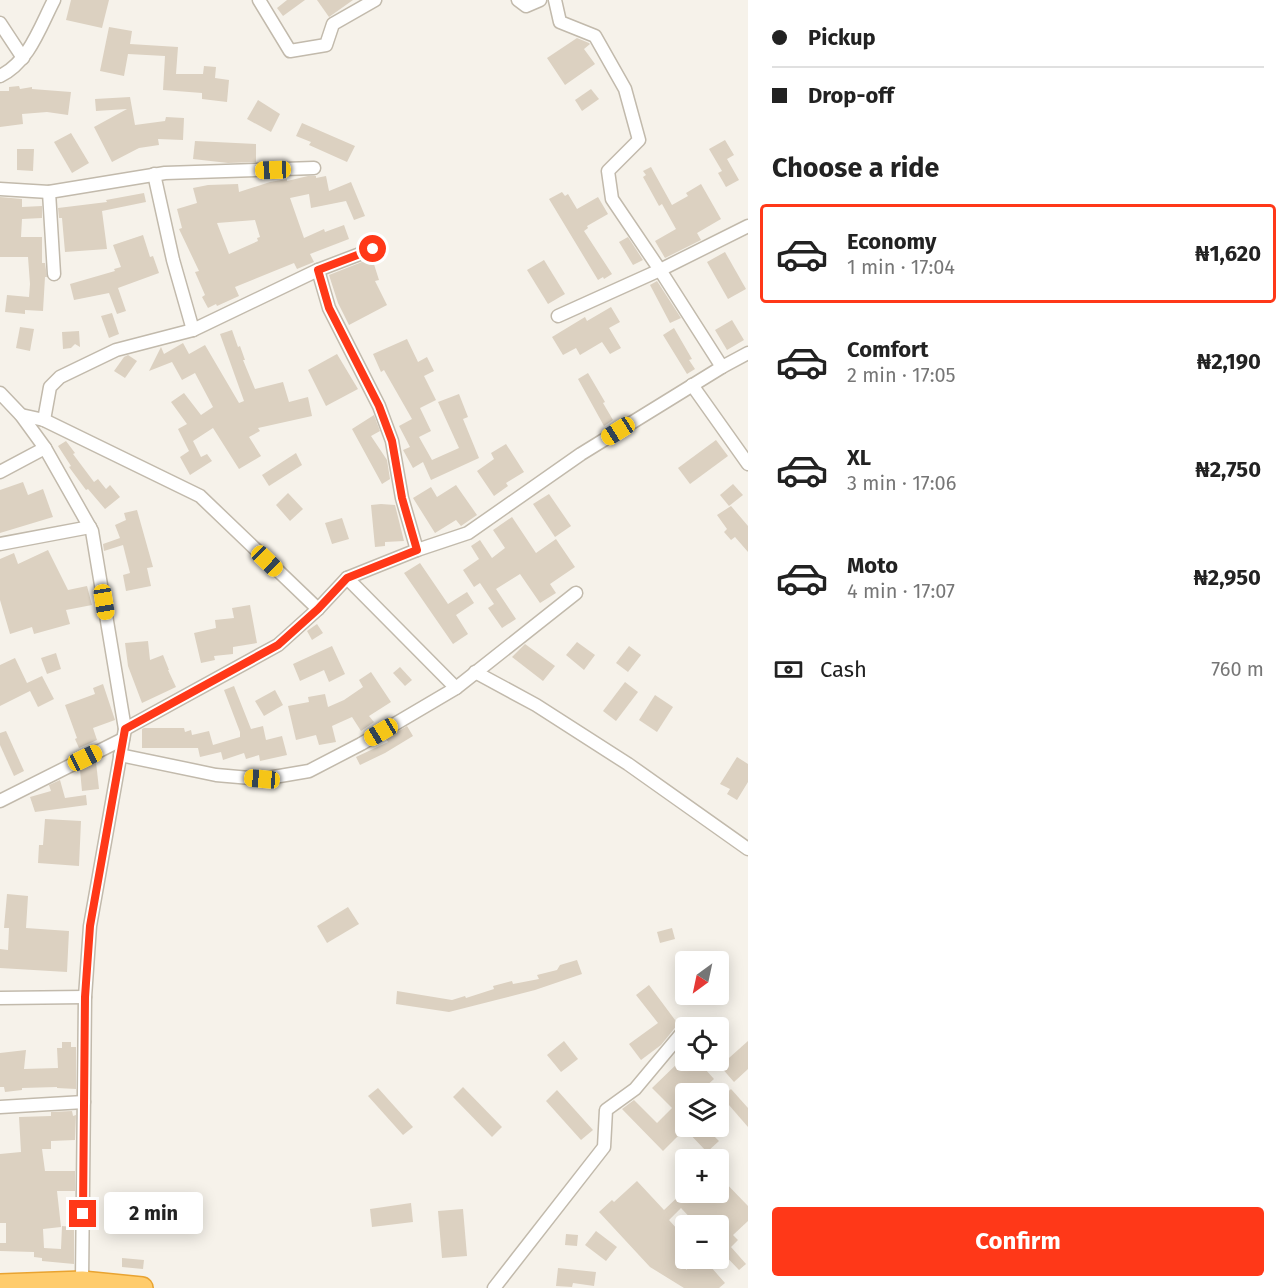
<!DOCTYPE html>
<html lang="en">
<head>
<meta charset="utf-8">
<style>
	body { margin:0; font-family:"Fira Sans",sans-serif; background:#f6f6f6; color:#222; height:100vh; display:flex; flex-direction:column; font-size:22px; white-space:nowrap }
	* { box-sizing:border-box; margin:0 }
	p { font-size:20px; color:#767676 }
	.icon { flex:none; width:33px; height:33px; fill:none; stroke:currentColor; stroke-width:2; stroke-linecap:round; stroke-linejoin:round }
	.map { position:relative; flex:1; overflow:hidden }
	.sheet { display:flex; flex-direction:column; background:#fff; width:540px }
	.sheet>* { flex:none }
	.guide { display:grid; align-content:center; height:132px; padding:0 24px; background:#fff }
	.needle { width:39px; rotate:213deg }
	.buttons { position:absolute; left:675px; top:951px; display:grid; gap:12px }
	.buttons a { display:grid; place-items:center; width:54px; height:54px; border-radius:6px; background:#fff; box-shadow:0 3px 15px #0003; font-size:30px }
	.end { position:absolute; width:27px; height:27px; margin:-14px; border:8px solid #ff3818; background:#fff; box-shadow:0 0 0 3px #fff }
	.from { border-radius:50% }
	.bubble { position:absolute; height:42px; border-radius:6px; background:#fff; box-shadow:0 3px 15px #0003; font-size:20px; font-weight:700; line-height:42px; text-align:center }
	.car { position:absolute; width:18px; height:36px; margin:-18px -9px; border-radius:8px; box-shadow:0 0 4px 2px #0007; background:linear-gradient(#f5c518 24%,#345 0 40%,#f5c518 0 76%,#345 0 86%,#f5c518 0) }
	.guide b { display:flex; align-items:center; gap:21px; height:57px; font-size:22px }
	.guide b+b { border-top:2px solid #e0e0e0 }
	.guide i { width:15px; height:15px; background:#222 }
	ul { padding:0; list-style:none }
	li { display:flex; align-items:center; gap:18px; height:99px; margin:0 12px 9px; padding:0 12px; border:3px solid transparent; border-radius:6px }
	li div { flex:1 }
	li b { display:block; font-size:22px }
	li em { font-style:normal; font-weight:700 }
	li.current { border-color:#ff3818 }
	li>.icon { width:54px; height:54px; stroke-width:1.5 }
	h2 { padding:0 24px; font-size:27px; line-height:72px }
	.pay { display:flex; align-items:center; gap:15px; height:66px; padding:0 24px; font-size:22px }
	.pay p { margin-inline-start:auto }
	.button { display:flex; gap:12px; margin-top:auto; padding:12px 24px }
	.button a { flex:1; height:69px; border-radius:6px; background:#ff3818; color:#fff; font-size:24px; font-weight:700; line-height:69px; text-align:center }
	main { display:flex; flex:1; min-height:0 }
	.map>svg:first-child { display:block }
	.building { fill:#dcd1c1; fill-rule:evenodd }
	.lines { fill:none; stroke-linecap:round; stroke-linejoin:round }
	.street-casing { stroke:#c2baac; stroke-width:15 }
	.highway-casing { stroke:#e9a331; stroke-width:24 }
	.street { stroke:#fff; stroke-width:12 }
	.highway { stroke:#ffcc6c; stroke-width:21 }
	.route { stroke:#ff3818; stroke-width:8 }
</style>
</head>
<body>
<main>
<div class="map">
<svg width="748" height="1288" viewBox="0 0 748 1288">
	<rect width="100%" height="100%" fill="#f6f2ea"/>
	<g class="building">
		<path d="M71 0H109L102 28 66 20Z"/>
		<path d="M287 0H305L283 16 277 8Z"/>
		<path d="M317 0H353L329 17Z"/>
		<path d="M109 27 132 31 130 44 178 47 176 74H203L204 66 216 67 215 78 229 80 227 102 202 99V93L163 90 165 56 128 54 124 76 100 71Z"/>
		<path d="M577 38 589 43 590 44 584 49 595 64 565 85 547 58Z"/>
		<path d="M19 86 20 89 32 87V89L71 92 68 115 47 112 22 114 23 124 0 127V91H9V87Z"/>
		<path d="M591 89 599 99 582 111 575 100Z"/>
		<path d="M130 97 135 125 165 121 166 117 184 118 183 140 158 139 159 145 139 148 112 162 94 127 127 109 96 111 95 99Z"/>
		<path d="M258 100 280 114 271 132 247 119Z"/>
		<path d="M302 123 355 146 347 162 309 145 311 142 296 136Z"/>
		<path d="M71 133 89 163 72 173 54 142Z"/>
		<path d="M725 140 734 155 727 159 739 180 726 187 718 173 722 171 709 149Z"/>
		<path d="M195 141 256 144V162L228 163 193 159Z"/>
		<path d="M17 149H34L33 171 17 170Z"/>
		<path d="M651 167 672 205 688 196 686 193 701 184 721 219 697 233 701 240 665 258 655 241 676 229 662 204 659 206 643 177 646 175 643 171Z"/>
		<path d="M308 176H316V178L326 176 329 191 351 182 365 216 354 220 346 201 311 208 309 194 290 198 304 238 324 229 325 232 344 225 349 239 310 254 314 262 297 269 294 263 235 287 239 296 217 306 216 304 208 308 202 297 205 295 195 272 199 271 179 229 182 228 177 209 197 203 193 188 208 185 238 184 239 192 270 182 287 179V181ZM255 220 260 237 257 238 258 241 229 254 217 223Z"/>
		<path d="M562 192 565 196 568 194 577 209 598 197 608 214 587 226 588 228 584 231 612 274 604 279 603 277 598 280 549 199Z"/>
		<path d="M144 193 146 202 102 211 107 249 65 252 62 218H59L58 208 107 202 106 200Z"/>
		<path d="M0 197 22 199V207L42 206V218L22 219 21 237H42V263H45L47 277H45L43 311 25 310V314L5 312 7 295 29 297 30 284 28 257H0Z"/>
		<path d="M143 235 150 257 153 256 159 273 118 288 126 311 117 314 109 293 74 300 70 284 115 271 114 269 121 267 113 245Z"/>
		<path d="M628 237 643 260 633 265 619 242Z"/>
		<path d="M725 252 746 289 728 299 707 262Z"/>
		<path d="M372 258 379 280 375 281 387 305 349 325 338 303 329 275Z"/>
		<path d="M544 260 565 294 548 304 527 270Z"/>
		<path d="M657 281 681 318 670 323 650 285Z"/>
		<path d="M611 307 620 322 609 328 621 348 610 354 602 342 580 355 576 348 563 355 552 337 585 317 587 321Z"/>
		<path d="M112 313 119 334 109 338 101 316Z"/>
		<path d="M732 320 744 340 727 350 715 330Z"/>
		<path d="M20 327 34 329 30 351 16 348Z"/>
		<path d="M674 328 692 359 689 360 695 369 687 374 663 335Z"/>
		<path d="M232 330 238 347 240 346 245 360H243L255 389 283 382 289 402 308 397 312 416 258 428 260 431 249 437 261 456 239 469 213 428 193 441 201 457 207 454 212 461 190 475 180 457 189 451 178 429 187 424 171 402 184 393 201 415 213 407 195 373 182 380 172 362 149 371 161 347 164 354 183 343 189 354 205 345 239 403 244 401 220 334Z"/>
		<path d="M79 331 80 347 75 344 71 348 63 349 62 332Z"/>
		<path d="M407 339 418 362 427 357 434 371 424 376 436 400 420 408 431 431 419 437 432 460 459 448 438 402 459 394 468 417 463 419 479 458 431 480 423 462 413 468 403 450 410 447 399 426 412 419 384 370 381 372 373 354Z"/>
		<path d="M337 354 358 389 326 406 308 370Z"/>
		<path d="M128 355 137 361 125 378 114 371 124 357Z"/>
		<path d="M588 373 605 402 603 403 613 420 604 426 578 379Z"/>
		<path d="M374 415 380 431 371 436 387 460 390 479 382 484 352 429Z"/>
		<path d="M716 440 728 456 690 484 678 468Z"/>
		<path d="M66 441 75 453 73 454 94 482 98 479 106 489 110 485 120 497 105 509 88 489 86 490 69 467 71 466 58 446Z"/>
		<path d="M506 444 524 472 506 483 508 486 494 496 477 471 494 459 491 453Z"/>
		<path d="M296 453 302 465 269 486 262 475Z"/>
		<path d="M23 482 28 495 43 489 53 517 0 533V490Z"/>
		<path d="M733 484 743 495 729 506 720 495Z"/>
		<path d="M456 485 477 515 461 526 456 520 435 533 413 498 431 487 437 497Z"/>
		<path d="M288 493 303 509 290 521 276 505Z"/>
		<path d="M549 494 571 526 555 537 533 504Z"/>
		<path d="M381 504 395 505 404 541 385 542V546L375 547 371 505Z"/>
		<path d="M731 506 748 526V552L735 537 731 540 724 532 727 529 717 515Z"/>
		<path d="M137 510 153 567 147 568 151 586 126 591 123 575 130 573 123 545 104 551 103 544 120 538 115 525 126 520 124 513Z"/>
		<path d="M512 517 536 553 556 539 575 567 550 584 556 593 540 603 520 574 496 589 516 619 502 628 488 608 494 604 480 583 474 587 463 570 479 559 471 546 480 540 492 558 505 548 493 530Z"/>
		<path d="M342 518 349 539 332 544 325 523Z"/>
		<path d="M48 550 68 590 87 586 92 605 66 610 70 624 34 634 32 627 10 634 0 600V559L14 553 18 564Z"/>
		<path d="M420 563 448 604 467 592 474 603 456 615 468 634 453 644 404 573Z"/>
		<path d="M250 605 257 643 233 647V654L214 656 215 660 201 663 194 633 216 628 215 620 234 618 232 608Z"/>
		<path d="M317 624 323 633 312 640 307 631Z"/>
		<path d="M148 641 150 660 163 655 169 670H168L176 687 142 703 128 666 125 643Z"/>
		<path d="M577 642 595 655 584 670 566 655Z"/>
		<path d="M525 644 555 666 543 681 512 657Z"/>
		<path d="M332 646 345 674 329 682 324 670 300 681 293 664Z"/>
		<path d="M629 646 641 655 628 672 616 663Z"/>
		<path d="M56 653 61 669 47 674 41 658Z"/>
		<path d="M15 658 27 683 42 676 54 699 38 707 30 691 0 706V665Z"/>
		<path d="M400 667 412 680 405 686 393 673Z"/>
		<path d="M371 672 391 702 369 716 374 722 361 731 352 717 332 726 336 742 319 745 316 735 296 740 288 706 309 702 308 697 325 694 328 707 344 700 363 687 359 680Z"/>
		<path d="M625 682 638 692 616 721 603 711Z"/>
		<path d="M103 684 115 720 93 728 97 740 79 748 75 739 77 738 65 705 95 694 93 688Z"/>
		<path d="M234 686 251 729 263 726 266 740 282 736 287 755 260 761 259 755 246 759 244 753 223 760 221 752 200 757 198 748H142V729L144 728H184L185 732 191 730 192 735 209 731 213 745 240 737V732L224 690Z"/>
		<path d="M275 690 283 705 264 716 255 701Z"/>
		<path d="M655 695 673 707 657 732 639 720Z"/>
		<path d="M407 726 413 736 385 753 360 765 356 757 388 742 386 739Z"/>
		<path d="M6 731 24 771 14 776 0 745V733Z"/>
		<path d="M737 757 748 764V782L737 800 727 794 730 789 720 784Z"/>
		<path d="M96 762 99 789 82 791 80 770Z"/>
		<path d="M60 780 65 798 86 795 87 805 35 812 30 797 51 791 49 785Z"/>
		<path d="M45 819 81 821 79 866 38 863 39 845H43Z"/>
		<path d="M7 894 28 896 26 928 69 931 67 972 0 968V949L8 950 9 928H4Z"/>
		<path d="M348 907 359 924 327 943 317 926Z"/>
		<path d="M672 928 675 939 660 943 657 932Z"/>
		<path d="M577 960 582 974 535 990 449 1012 396 1004 397 991 452 1000 465 996 466 998 494 989 493 986 512 981 513 984 539 979 537 975 557 970 560 965Z"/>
		<path d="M649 985 678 1024 661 1045 641 1060 629 1044 658 1023 636 995Z"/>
		<path d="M564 1041 578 1059 561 1072 547 1055Z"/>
		<path d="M748 1041V1069L734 1082 720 1066Z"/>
		<path d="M62 1042H71V1047H76V1089L57 1088V1087L22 1088V1090L5 1092 4 1087H0V1053L26 1050 24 1069 58 1068 57 1048H62Z"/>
		<path d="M681 1060H697L714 1079 697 1094H686V1126H704L719 1141 707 1152 685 1129 663 1151 622 1109 634 1100 657 1123 672 1108 652 1088Z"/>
		<path d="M463 1087 502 1127 492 1137 453 1097Z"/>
		<path d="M378 1088 413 1127 403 1135 368 1096Z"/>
		<path d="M731 1089 748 1108V1127L722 1097Z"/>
		<path d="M557 1090 593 1130 581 1140 546 1101Z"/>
		<path d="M72 1111 73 1116 76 1115 75 1140 51 1141V1149H42L45 1171H75V1191H57L61 1227 43 1229 44 1248 61 1249 62 1226 74 1227V1264L42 1261V1258L34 1257V1252L0 1251V1243H6V1223H0V1154L21 1152 19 1117 51 1116V1112Z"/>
		<path d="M718 1175 748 1206V1221L733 1235 738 1240 731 1247 746 1264 739 1270 718 1248V1226H698L681 1208 669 1220 686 1239V1270L699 1258H703L725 1283 719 1288H684L650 1267 599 1212 612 1200 614 1202 637 1181 664 1210 683 1192H718Z"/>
		<path d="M411 1203 413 1222 372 1227 370 1209Z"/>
		<path d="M463 1209 467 1256 442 1258 438 1211Z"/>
		<path d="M596 1231 617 1247 606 1261 585 1245Z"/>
		<path d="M566 1234 578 1235 577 1246 565 1245Z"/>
		<path d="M122 1258 144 1260 143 1269 122 1267Z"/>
		<path d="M558 1268 596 1272 594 1286 573 1283 572 1287 556 1286Z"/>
	</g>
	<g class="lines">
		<defs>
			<g id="street">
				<path d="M259 0 290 51 326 45 333 24 375 0"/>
				<path d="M518 0 526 6 540 0"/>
				<path d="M555 0 560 22 595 36 625 89 639 140 608 171 612 199 660 270 722 367 748 353"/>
				<path d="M0 23 23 58"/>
				<path d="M0 76C29 62 40 27 54 0"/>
				<path d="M154 174 173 260 193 330"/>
				<path d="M0 189 49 192 165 173 314 168"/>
				<path d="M49 192 54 274"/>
				<path d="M318 270 329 308 379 406 392 441 402 498 417 550"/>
				<path d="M558 316 660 270 748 226"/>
				<path d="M692 385 748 464"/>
				<path d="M0 393 21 415 45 448 92 531 125 729 90 926 85 997 82 1282"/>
				<path d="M21 415 44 420 200 496 318 609"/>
				<path d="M44 420 50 387 60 377 116 350 193 330 318 270 373 249"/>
				<path d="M0 472 45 448"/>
				<path d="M0 544 90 527"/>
				<path d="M347 578 456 688"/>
				<path d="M475 672 536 705 628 764 748 849"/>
				<path d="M125 729 278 645 318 609 347 578 417 550 468 533 581 454 722 367"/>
				<path d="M120 755 216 775 262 779 309 771 361 744 456 688 576 593"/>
				<path d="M0 801 123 739"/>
				<path d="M0 998 85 997"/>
				<path d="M0 1107 84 1102"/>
				<path d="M494 1288 604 1147 606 1110 635 1089 686 1028"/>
			</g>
			<path id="highway" d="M0 1285 82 1282 142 1288"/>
		</defs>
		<use href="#street" class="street-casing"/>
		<use href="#highway" class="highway-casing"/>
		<use href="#street" class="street"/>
		<use href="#highway" class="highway"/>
	</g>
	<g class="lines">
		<path class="route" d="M83 1214 85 997 90 926 125 729 278 645 318 609 347 578 417 550 402 498 392 441 379 406 329 308 318 270 373 249"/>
	</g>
</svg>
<div class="buttons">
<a><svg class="needle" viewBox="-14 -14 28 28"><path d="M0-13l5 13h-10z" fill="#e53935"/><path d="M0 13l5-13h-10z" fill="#767676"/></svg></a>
<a><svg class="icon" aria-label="locate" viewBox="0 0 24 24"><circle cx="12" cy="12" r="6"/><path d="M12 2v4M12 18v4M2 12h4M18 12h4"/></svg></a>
<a><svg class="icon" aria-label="layers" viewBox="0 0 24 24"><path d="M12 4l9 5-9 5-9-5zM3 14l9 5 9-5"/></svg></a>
<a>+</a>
<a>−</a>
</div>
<i class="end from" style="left:373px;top:249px"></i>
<i class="end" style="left:83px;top:1214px"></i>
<div class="bubble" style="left:104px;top:1192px;width:99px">2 min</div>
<i class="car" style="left:273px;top:170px;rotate:268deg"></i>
<i class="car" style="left:618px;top:431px;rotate:238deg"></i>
<i class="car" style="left:267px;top:561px;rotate:134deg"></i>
<i class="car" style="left:104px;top:602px;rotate:171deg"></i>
<i class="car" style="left:381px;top:732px;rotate:239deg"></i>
<i class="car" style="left:85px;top:758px;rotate:64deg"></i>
<i class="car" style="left:262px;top:779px;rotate:275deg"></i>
</div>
<section class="sheet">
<div class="guide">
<b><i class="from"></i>Pickup</b>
<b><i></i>Drop-off</b>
</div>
<h2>Choose a ride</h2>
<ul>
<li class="current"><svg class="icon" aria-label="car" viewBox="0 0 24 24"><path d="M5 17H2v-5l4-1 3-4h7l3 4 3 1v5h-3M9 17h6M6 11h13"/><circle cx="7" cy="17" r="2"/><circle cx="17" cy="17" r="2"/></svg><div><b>Economy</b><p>1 min · 17:04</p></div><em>₦1,620</em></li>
<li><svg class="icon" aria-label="car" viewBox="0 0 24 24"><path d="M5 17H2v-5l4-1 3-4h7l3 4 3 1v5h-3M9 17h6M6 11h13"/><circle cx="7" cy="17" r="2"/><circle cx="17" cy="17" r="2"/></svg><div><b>Comfort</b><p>2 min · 17:05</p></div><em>₦2,190</em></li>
<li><svg class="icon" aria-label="car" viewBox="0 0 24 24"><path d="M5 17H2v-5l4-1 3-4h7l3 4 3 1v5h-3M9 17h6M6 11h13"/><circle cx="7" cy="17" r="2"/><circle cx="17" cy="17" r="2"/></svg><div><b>XL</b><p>3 min · 17:06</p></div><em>₦2,750</em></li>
<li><svg class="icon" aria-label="car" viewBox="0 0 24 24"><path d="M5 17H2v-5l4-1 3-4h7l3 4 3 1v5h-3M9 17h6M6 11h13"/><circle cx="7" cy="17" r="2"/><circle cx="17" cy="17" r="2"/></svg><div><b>Moto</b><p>4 min · 17:07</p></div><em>₦2,950</em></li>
</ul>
<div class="pay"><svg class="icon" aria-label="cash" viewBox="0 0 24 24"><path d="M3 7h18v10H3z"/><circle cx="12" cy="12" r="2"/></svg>Cash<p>760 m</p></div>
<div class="button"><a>Confirm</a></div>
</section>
</main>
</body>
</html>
